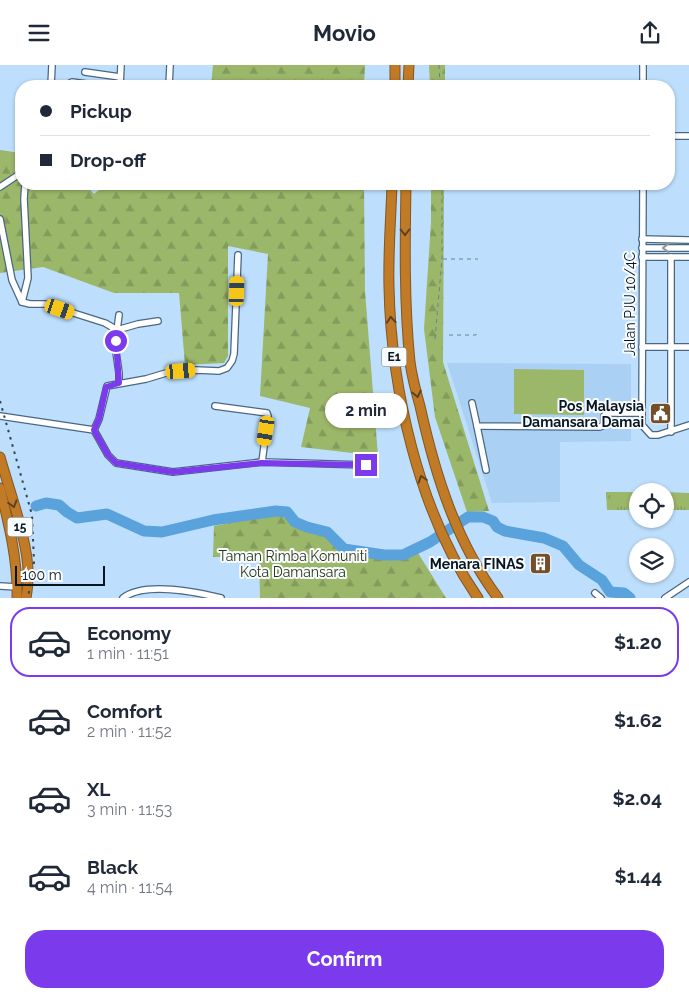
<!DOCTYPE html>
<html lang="en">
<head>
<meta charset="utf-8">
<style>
	body { margin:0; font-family:Raleway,sans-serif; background:#f2f2f3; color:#1f2937; height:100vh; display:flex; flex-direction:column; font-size:19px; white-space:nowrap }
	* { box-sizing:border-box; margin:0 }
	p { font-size:16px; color:#747a83 }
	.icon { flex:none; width:28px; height:28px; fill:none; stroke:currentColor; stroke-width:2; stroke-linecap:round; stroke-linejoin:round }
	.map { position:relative; height:533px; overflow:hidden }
	.details { display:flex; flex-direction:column; background:#fff; flex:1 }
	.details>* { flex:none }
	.top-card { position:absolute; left:15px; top:15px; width:660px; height:110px; border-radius:20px; box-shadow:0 1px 4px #0004; display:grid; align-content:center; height:110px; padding:0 25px; background:#fff }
	.controls { position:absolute; left:629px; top:418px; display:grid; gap:10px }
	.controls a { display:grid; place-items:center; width:45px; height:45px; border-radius:50%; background:#fff; box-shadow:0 1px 4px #0004; font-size:25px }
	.scale { position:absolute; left:15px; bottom:12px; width:90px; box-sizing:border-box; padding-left:5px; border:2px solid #091520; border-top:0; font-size:14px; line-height:18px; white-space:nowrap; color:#091520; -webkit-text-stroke:4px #f8fcff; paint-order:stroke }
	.end { position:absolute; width:22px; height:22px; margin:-11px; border:6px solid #7c3aed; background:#fff; box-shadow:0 0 0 2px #fff }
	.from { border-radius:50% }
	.bubble { position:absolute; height:35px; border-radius:18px; background:#fff; box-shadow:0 1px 4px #0004; font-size:16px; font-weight:700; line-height:35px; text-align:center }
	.car { position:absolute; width:15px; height:30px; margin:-15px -8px; border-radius:6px; box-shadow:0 0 4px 1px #0007; background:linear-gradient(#f5c518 24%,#345 0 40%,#f5c518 0 76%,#345 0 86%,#f5c518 0) }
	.top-card b { display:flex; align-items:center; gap:18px; height:48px; font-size:19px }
	.top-card b+b { border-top:1px solid #e0e1e3 }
	.top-card i { width:12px; height:12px; background:#1f2937 }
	ul { padding:9px 0 0; list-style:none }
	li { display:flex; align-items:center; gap:15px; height:70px; margin:0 10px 8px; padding:0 15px; border:2px solid transparent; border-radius:20px }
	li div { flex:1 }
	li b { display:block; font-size:19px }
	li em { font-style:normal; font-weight:700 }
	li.current { border-color:#7c3aed }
	li>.icon { width:45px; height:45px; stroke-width:1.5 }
	.primary-button { display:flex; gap:10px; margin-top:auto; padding:10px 25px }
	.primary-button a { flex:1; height:58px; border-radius:20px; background:#7c3aed; color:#fff; font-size:20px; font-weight:700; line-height:58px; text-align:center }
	header { display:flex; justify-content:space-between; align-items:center; height:65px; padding:0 25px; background:#fff; font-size:22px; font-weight:700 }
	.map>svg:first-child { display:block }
	.built { fill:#aad1f3 }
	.forest { fill:url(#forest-firs) }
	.park { fill:url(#park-tufts) }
	.pitch { fill:#9bb769 }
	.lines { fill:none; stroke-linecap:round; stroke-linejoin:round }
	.river { stroke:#5aa2db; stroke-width:11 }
	.minor-casing { stroke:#496781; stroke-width:8 }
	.highway-casing { stroke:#815723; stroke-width:11 }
	.path { stroke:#688095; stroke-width:1; stroke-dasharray:4 4; stroke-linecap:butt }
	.minor { stroke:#fff; stroke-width:5.5 }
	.highway { stroke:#c17a25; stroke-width:9 }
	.rail { stroke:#314251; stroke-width:2; stroke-dasharray:2.5 5; stroke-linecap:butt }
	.oneway { stroke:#5c4222 }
	.oneway2 { stroke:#90969b }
	.route { stroke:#7c3aed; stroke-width:6 }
	.labels { text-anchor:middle; stroke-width:4; stroke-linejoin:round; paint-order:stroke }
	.shield { fill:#f8fcff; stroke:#515a63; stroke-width:1 }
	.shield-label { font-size:12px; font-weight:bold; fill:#091520 }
	.street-label { font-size:14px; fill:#091520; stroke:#f8fcff }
	.poi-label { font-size:14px; font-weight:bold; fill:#091520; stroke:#f8fcff; text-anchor:end }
	.park-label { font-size:14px; fill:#2a3613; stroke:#f8fcff }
</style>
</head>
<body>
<header><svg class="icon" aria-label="menu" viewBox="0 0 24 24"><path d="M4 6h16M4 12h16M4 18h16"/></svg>Movio<svg class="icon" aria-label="share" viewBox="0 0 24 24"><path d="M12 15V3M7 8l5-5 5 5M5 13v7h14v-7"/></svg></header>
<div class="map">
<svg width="689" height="533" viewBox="0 0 689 533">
	<defs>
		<pattern id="forest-firs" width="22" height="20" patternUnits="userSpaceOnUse" patternTransform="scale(1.25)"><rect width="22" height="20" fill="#9bb769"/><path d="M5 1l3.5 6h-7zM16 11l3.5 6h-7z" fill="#849c5b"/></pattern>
		<pattern id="park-tufts" width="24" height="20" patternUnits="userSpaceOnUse" patternTransform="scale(1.25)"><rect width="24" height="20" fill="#9bb769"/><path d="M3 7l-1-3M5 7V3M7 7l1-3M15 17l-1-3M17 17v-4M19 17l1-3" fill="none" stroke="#849c5b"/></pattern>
	</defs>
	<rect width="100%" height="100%" fill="#bddffd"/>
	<path class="built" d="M447 298 631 299V376L560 377V437L492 438Z"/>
	<g class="forest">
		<path d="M213 0H365L364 21H211Z"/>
		<path d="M429 0H445V21H430Z"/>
		<path d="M0 85 21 88V119H85L94 129 106 119H364L365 226 378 391 301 382 310 343 260 331 268 189 228 181V291L224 298 185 300 179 228H114L43 202 0 208Z"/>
		<path d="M431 119H444L443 297 489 446 467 447 435 352 424 264 431 157Z"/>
		<path d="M272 450 285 451 293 460 305 466 325 471 343 487 384 493H404L418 488 446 533H260L259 492H213L214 461Z"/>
	</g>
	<g class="park">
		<path d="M606 427H637V445H607Z"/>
		<path d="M665 427 689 428V445H665Z"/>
	</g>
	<path class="pitch" d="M514 304 584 305V350L514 349Z"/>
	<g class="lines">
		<path class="river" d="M36 441 46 438 59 440 67 447 77 453 107 449 144 466 162 467 213 455 276 446 287 447 295 457 307 462 327 467 344 484 384 490H403L430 477 468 452H483L493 456 497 462 505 466 544 473 563 481 579 500 602 515 610 527 624 528 630 533"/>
		<defs>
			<g id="minor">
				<path d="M85 7 120 12"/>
				<path d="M51 21 52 0"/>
				<path d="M65 21 72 17 101 21"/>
				<path d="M120 21 121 0"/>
				<path d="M169 21 170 0"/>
				<path d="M643 21V0"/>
				<path d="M669 71H689"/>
				<path d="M643 119 642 360 651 370H658L689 360"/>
				<path d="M0 122 21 108"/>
				<path d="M0 154 12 215 22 237 30 239H45L105 258 117 265 116 287 119 308V318"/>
				<path d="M642 174 689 175"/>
				<path d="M642 183H689"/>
				<path d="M642 192H689"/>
				<path d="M22 237 28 213 24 134 25 119"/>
				<path d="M119 250 117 265 138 259 158 256"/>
				<path d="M642 282H689"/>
				<path d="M472 338 477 361 600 362 604 360V351L607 348H642"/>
				<path d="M215 341 267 348 268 351 262 397"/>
				<path d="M0 351 94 365 99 354 107 321 146 314 166 308 196 305 219 306 227 303 232 296 234 289 238 190"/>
				<path d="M477 361 486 405"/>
				<path d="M94 365 108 390 116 398 173 407 262 397 366 400"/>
				<path d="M671 367V192"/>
				<path d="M0 521 17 522"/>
				<path d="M595 528 601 533"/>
				<path d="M123 533C145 516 196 527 221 533"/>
				<path d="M665 533 689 517"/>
			</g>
			<g id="highway">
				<path d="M395 21V0"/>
				<path d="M408 21 409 0"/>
				<path d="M392 119C391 153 388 187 389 222 391 324 419 448 478 533"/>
				<path d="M406 119C405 178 404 238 410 297 412 312 416 327 420 341 435 409 456 477 498 533"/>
				<path d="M0 392C9 425 30 480 28 514 28 520 27 527 26 533"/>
				<path d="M0 423C9 460 18 496 17 533"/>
			</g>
		</defs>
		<use href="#minor" class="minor-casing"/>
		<use href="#highway" class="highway-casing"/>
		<g class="path">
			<path d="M439 0 440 21"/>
			<path d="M443 194H478"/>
			<path d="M449 270H476L479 267"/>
			<path d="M435 274 442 194V119"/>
		</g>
		<use href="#minor" class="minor"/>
		<use href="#highway" class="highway"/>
		<path class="rail" d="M0 336 32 450 34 497 28 533"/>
	</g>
	<defs><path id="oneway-chevron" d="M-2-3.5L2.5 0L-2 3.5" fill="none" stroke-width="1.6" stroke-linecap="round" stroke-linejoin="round" transform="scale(1.25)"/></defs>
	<g class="oneway">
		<use href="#oneway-chevron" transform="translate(405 167) rotate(90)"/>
		<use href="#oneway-chevron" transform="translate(391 255) rotate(-94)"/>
		<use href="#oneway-chevron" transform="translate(417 329) rotate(77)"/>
		<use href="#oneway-chevron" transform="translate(422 414) rotate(-108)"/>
		<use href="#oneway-chevron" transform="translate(13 439) rotate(74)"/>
	</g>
	<use class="oneway2" href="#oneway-chevron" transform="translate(666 183) rotate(-180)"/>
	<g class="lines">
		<path class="route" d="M116 276 119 318 106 322 99 354 94 365 108 390 116 398 173 407 262 398 366 400"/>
	</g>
	<defs>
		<symbol id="civic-square" viewBox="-11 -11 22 22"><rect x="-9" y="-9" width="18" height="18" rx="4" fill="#74502a" stroke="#f8fcff"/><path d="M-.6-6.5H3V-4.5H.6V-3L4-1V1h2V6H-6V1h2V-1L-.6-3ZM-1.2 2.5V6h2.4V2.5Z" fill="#fff"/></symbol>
		<symbol id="building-square" viewBox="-11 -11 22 22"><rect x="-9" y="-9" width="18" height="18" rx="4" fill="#74502a" stroke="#f8fcff"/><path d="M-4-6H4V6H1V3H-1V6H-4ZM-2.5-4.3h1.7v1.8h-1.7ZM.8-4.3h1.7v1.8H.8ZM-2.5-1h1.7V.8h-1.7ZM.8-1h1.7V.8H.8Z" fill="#fff"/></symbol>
	</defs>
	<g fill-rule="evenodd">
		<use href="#civic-square" x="648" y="336" width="25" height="25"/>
		<use href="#building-square" x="528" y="486" width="25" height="25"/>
	</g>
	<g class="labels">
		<g class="shield">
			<rect x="381.5" y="282.5" width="25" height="19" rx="4"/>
			<rect x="7.5" y="452.5" width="25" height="19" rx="4"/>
		</g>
		<g class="shield-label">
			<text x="394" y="296">E1</text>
			<text x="20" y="466">15</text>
		</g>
		<g class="street-label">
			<text transform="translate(630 239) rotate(-90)" y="5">Jalan PJU 10/4C</text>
		</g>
		<g class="poi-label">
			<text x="644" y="346">Pos Malaysia<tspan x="644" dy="16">Damansara Damai</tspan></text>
			<text x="524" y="504">Menara FINAS</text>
		</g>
		<g class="park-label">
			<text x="293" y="496">Taman Rimba Komuniti<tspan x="293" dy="16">Kota Damansara</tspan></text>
		</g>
	</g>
</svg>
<div class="controls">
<a><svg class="icon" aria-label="locate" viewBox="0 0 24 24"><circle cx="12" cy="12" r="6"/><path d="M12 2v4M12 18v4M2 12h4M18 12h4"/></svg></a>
<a><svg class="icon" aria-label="layers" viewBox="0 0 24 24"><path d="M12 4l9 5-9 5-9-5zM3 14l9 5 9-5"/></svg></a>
</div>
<div class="scale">100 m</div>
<i class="end from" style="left:116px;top:276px"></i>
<i class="end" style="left:366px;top:400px"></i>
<div class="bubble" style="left:325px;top:328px;width:82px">2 min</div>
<i class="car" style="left:237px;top:226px;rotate:2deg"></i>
<i class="car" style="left:60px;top:244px;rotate:109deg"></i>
<i class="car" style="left:181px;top:306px;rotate:85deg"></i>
<i class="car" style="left:266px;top:366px;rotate:189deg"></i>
<div class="top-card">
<b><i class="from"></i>Pickup</b>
<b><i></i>Drop-off</b>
</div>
</div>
<section class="details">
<ul>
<li class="current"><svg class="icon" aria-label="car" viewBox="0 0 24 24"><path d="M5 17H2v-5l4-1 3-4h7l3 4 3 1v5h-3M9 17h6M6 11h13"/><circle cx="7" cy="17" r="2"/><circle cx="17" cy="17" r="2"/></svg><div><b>Economy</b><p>1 min · 11:51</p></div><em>$1.20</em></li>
<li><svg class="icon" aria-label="car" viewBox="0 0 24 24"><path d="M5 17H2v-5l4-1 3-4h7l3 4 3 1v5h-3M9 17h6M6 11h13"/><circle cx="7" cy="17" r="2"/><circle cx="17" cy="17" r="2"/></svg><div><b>Comfort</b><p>2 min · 11:52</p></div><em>$1.62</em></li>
<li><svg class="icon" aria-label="car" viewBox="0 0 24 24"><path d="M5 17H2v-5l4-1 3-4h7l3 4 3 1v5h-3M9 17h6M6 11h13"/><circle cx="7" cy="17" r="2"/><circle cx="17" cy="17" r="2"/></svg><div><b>XL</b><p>3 min · 11:53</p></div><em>$2.04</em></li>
<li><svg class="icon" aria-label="car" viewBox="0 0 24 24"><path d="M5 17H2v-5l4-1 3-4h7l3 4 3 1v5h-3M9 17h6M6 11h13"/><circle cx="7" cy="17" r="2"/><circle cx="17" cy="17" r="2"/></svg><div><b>Black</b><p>4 min · 11:54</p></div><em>$1.44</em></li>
</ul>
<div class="primary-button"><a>Confirm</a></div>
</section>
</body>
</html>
